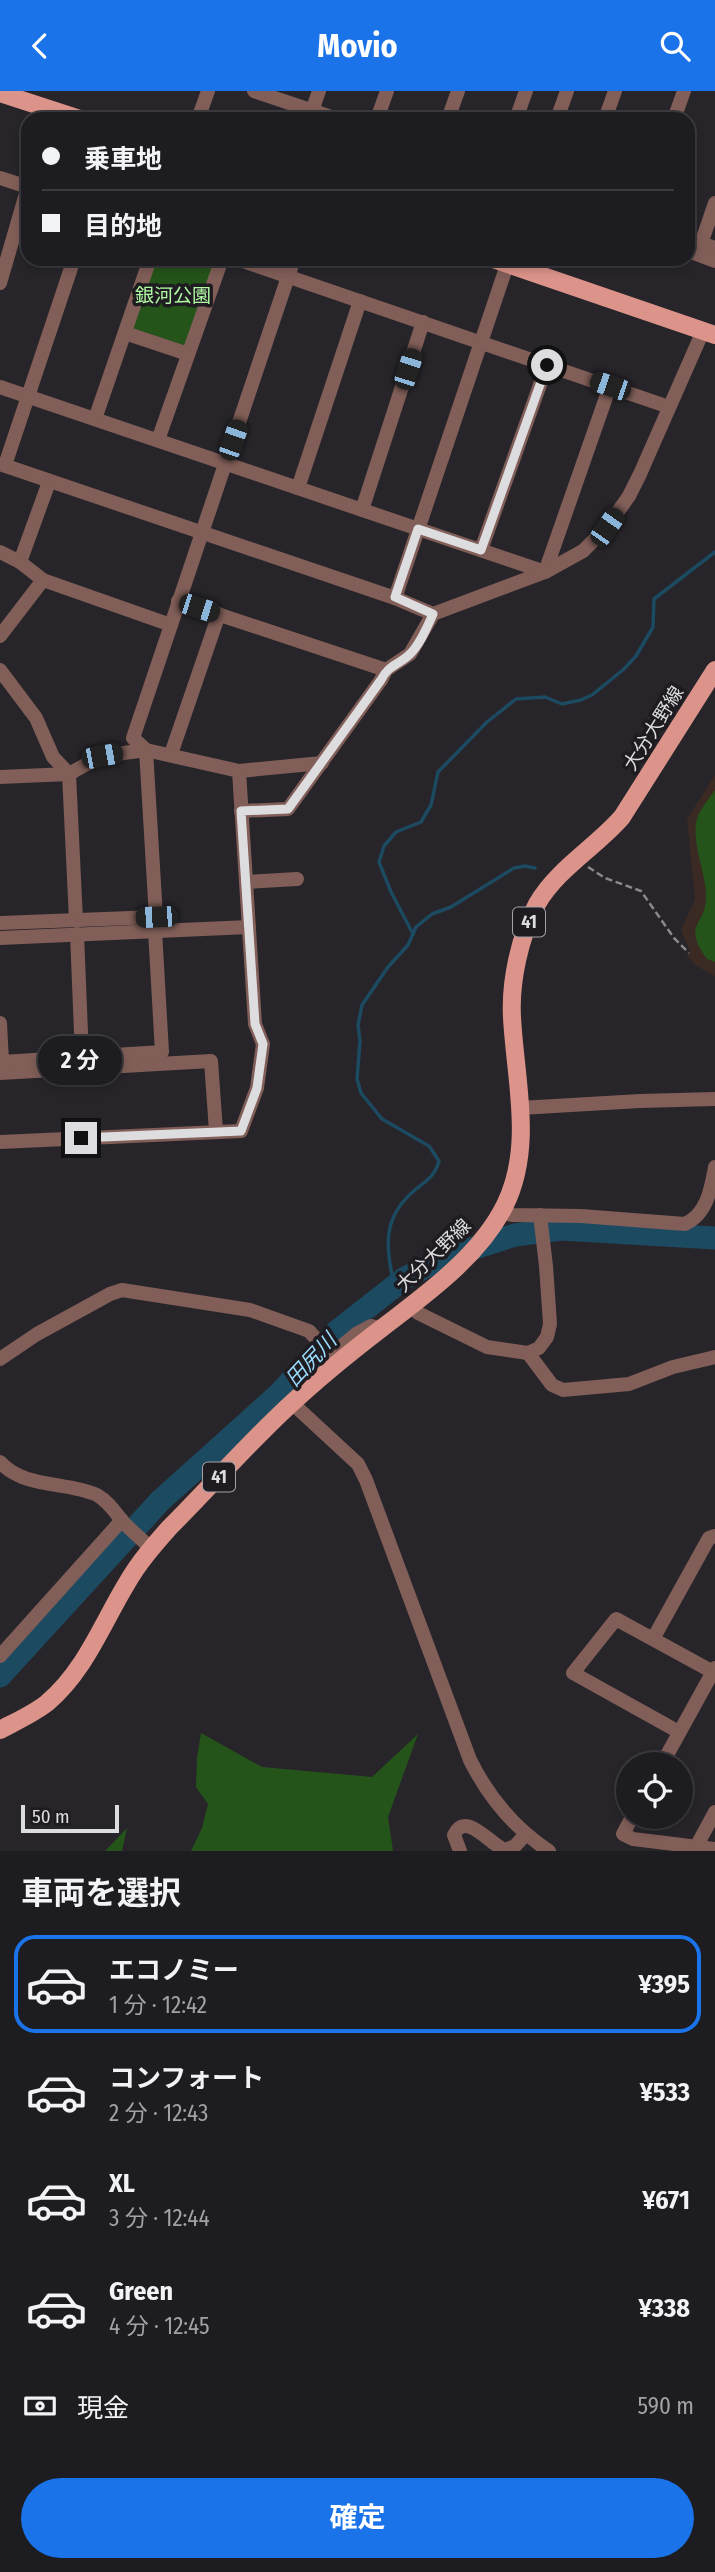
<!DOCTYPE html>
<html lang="ja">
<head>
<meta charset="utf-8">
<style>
	body { margin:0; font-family:"Fira Sans Condensed","Noto Sans JP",sans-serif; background:#252529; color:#f1f3f6; height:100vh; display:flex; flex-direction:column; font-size:26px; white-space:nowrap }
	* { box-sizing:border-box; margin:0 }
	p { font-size:23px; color:#a0a1a5 }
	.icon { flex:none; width:38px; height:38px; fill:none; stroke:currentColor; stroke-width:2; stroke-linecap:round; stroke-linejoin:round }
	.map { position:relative; height:1760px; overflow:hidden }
	.sheet { display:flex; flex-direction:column; background:#1d1c20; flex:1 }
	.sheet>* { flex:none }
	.guide { position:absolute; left:21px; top:21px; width:674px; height:154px; border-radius:21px; box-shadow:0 4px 10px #0003,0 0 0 2px #3b3a3e; display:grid; align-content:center; height:154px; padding:0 21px; background:#1d1c20 }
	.controls { position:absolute; left:616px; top:1661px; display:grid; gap:14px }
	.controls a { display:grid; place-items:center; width:77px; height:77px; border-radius:50%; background:#1d1c20; box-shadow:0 4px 10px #0003,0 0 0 2px #3b3a3e; font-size:35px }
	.scale { position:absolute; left:21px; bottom:18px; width:98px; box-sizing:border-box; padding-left:7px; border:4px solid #dddcdf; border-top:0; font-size:19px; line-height:24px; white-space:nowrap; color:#dddcdf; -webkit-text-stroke:5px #1e1c20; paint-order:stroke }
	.end { position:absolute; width:32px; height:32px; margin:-16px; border:9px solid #dddcdf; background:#111; box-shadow:0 0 0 4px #111 }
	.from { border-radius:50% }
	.bubble { position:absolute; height:49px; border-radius:24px; background:#1d1c20; box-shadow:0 4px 10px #0003,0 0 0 2px #3b3a3e; font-size:23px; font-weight:700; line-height:49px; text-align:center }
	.car { position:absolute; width:21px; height:42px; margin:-21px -10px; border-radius:9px; box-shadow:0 0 5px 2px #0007; background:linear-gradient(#222 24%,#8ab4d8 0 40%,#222 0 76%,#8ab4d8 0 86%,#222 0) }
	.guide b { display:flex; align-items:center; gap:24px; height:66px; font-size:26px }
	.guide b+b { border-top:2px solid #3b3a3e }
	.guide i { width:18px; height:18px; background:#f1f3f6 }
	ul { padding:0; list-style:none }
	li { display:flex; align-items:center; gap:21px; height:98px; margin:0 14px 10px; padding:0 7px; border:4px solid transparent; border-radius:21px }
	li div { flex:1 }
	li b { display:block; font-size:26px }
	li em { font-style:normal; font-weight:700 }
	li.selected { border-color:#1a73e8 }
	li>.icon { width:63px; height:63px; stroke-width:1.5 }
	h2 { padding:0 21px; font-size:32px; line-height:84px }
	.pay { display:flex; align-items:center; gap:18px; height:77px; padding:0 21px; font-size:26px }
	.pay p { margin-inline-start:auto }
	.button { display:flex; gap:14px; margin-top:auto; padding:14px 21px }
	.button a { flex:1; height:80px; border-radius:42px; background:#1a73e8; color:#fff; font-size:28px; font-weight:700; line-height:80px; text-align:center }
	header { display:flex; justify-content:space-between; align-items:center; height:91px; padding:0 21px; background:#1a73e8; color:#fff; font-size:32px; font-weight:700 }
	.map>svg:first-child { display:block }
	.commercial { fill:#3b2923 }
	.green { fill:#24541a }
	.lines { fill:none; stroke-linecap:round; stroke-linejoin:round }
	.stream { stroke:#1c4a61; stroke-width:3.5 }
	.river { stroke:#1c4a61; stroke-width:23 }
	.path { stroke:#89888c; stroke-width:2.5; stroke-dasharray:7 3.5; stroke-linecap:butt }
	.minor { stroke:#815e58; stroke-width:14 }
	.major { stroke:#dc9389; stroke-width:18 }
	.route { stroke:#dddcdf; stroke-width:9 }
	.labels { text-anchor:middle; stroke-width:7; stroke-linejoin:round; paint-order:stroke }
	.shield { fill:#1e1c20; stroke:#a4a2a6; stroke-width:2 }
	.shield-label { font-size:18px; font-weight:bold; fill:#dddcdf }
	.park-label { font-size:19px; fill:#b0f8a2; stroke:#1e1c20 }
	.street-label { font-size:19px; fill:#dddcdf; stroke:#1e1c20 }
	.water-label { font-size:21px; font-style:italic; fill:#9bdafd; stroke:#1e1c20 }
</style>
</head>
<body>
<header><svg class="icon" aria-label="back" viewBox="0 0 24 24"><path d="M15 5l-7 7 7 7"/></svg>Movio<svg class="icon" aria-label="search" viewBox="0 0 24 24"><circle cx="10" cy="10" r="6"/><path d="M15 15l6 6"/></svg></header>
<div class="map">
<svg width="715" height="1760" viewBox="0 0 715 1760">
	<rect width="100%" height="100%" fill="#27252a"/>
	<path class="commercial" d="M715 684V885L698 876 687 865 690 860 681 839 695 808 687 728Z"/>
	<g class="green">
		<path d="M155 168H214L215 171 185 255 132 237Z"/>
		<path d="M715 699V871L707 868C681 830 707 837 706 803 705 780 693 755 696 732 698 720 708 709 715 699Z"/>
		<path d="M201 1642 262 1676 372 1686 418 1643 388 1726 393 1760H191L202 1737 208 1713 196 1696 197 1667Z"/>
		<path d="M127 1737 122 1760H105Z"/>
	</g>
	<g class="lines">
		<g class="stream">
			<path d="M413 843 391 801 379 771 384 755 396 741 421 731 431 714 438 681 487 631 516 608 545 606 562 613 581 609 592 604 624 578 636 565 653 536 654 508 715 461"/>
			<path d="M394 1196C387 1157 380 1128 415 1099 426 1090 435 1085 439 1070L429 1055 382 1028 361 1002 357 988 360 950 358 934 362 914 388 876 408 854 416 836 432 823 451 816 514 777 525 775 535 777"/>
		</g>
		<path class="river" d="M0 1585 160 1410 279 1303 336 1241 405 1187 440 1168 515 1144 561 1138 715 1147"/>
		<path class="path" d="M588 776 605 787 641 800 674 847 689 862"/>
		<g class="minor">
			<path d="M254 0 337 28"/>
			<path d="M312 20 319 0"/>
			<path d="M198 28 208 0"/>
			<path d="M377 28 387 0"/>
			<path d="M448 28 458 0"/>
			<path d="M516 28 526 0"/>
			<path d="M557 28 567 0"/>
			<path d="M605 28 615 0"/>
			<path d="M674 28 684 0"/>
			<path d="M0 87 28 96"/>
			<path d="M688 148 715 157"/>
			<path d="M701 153 715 112"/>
			<path d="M688 160 715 170"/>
			<path d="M237 168 669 316"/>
			<path d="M0 192 28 96"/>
			<path d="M125 242 188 263"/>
			<path d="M0 296 545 481 610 295"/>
			<path d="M95 328 150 168"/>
			<path d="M158 349 222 168"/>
			<path d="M0 373 395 507 433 523 545 481 583 460 607 436 629 405 640 383 703 240"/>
			<path d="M5 374 74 168"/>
			<path d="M49 391 20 471 43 489 171 534"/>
			<path d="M298 397 360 210"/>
			<path d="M362 419 423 231"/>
			<path d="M481 459 547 274"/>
			<path d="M0 461 20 471"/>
			<path d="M395 507 509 168"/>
			<path d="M178 510 386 579"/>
			<path d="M0 545 43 489"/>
			<path d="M0 579 36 627 53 666 69 683 76 829"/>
			<path d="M171 663 219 523"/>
			<path d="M0 686 69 683 101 665 146 659 239 680 322 672"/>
			<path d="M241 720 288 718 381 589 386 579 410 563 433 523"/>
			<path d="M246 791 297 788"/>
			<path d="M0 832 156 826 146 659 133 647 294 168"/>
			<path d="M77 843 82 966"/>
			<path d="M0 847 249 836"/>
			<path d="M0 932 2 971 162 961 155 840"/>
			<path d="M0 982 211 970 216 1040"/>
			<path d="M520 1017 640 1010 715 1008"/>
			<path d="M0 1051 241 1040 257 997 263 953 255 933 239 680"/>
			<path d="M502 1122 513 1124 581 1125 685 1133C707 1123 711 1098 715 1076"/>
			<path d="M411 1215 418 1222 487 1256 528 1262 539 1257 547 1246 550 1233 546 1175 540 1124"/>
			<path d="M528 1262 552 1294 563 1299 629 1293 673 1276 715 1266"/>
			<path d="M0 1268 37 1243 110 1203 122 1199 250 1219 309 1240 331 1264 356 1243 371 1235 380 1238"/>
			<path d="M292 1312 358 1373 366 1389 470 1669C489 1707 514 1737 549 1760"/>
			<path d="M0 1371C24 1398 67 1390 97 1404 109 1411 115 1421 123 1431 132 1440 142 1449 151 1457"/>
			<path d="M653 1548 709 1447 715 1445"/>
			<path d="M0 1565 122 1429"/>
			<path d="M679 1641 573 1582 616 1528 715 1582"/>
			<path d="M662 1673 715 1577"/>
			<path d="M632 1726 623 1743 633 1748 715 1758"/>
			<path d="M696 1756 715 1721"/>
			<path d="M460 1760 454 1744C466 1719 490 1754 505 1759L515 1755 526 1743"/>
		</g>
		<g class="major">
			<path d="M0 2 80 28"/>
			<path d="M493 168 715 244"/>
			<path d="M0 1639C15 1631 33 1623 47 1612 85 1580 102 1533 127 1492 139 1471 154 1454 170 1436 211 1395 250 1350 293 1311 321 1285 352 1260 382 1237 426 1203 480 1165 505 1114 534 1055 515 988 512 926 510 890 520 845 537 813 557 778 596 756 622 726L715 579"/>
		</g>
	</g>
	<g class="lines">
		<path class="route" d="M81 1047 241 1040 257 997 263 953 255 933 241 720 288 718 381 589C389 573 399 574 410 563 421 552 427 536 433 523L395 506 418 438 481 459 547 274"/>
	</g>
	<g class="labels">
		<g class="shield">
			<rect x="513" y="816.5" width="32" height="29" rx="5"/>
			<rect x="203" y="1371.5" width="32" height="29" rx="5"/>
		</g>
		<g class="shield-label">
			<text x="529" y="837">41</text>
			<text x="219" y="1392">41</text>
		</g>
		<g class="park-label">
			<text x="173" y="211">銀河公園</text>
		</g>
		<g class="street-label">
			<text transform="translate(653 637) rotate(-58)" y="7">大分大野線</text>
			<text transform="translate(433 1164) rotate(-44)" y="7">大分大野線</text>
		</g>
		<g class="water-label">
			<text transform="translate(311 1269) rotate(-47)" y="7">田尻川</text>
		</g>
	</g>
</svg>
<div class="controls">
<a><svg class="icon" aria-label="locate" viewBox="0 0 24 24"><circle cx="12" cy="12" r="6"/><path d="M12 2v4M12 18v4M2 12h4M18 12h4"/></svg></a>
</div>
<div class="scale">50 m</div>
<i class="end from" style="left:547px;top:274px"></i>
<i class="end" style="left:81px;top:1047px"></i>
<div class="bubble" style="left:38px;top:945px;width:84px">2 分</div>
<i class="car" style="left:408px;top:278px;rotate:18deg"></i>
<i class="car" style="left:610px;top:295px;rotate:289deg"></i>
<i class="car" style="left:233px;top:349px;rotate:19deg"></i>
<i class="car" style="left:607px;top:436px;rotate:35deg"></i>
<i class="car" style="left:199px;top:517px;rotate:108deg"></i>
<i class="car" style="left:102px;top:665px;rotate:79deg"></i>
<i class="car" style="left:156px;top:826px;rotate:268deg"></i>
<div class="guide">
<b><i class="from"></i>乗車地</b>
<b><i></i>目的地</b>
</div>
</div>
<section class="sheet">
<h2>車両を選択</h2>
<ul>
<li class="selected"><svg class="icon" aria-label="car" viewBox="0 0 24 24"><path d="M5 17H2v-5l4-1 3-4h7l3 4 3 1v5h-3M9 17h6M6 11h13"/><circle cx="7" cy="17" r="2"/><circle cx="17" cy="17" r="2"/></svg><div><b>エコノミー</b><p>1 分 · 12:42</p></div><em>¥395</em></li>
<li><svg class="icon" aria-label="car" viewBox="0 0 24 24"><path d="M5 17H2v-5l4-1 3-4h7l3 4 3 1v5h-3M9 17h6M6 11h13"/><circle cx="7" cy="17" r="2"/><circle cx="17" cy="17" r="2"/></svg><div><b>コンフォート</b><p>2 分 · 12:43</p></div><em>¥533</em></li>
<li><svg class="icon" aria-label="car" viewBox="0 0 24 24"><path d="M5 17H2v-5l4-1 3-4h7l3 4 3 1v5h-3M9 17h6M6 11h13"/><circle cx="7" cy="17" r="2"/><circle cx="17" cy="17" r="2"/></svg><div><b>XL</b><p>3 分 · 12:44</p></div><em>¥671</em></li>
<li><svg class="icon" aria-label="car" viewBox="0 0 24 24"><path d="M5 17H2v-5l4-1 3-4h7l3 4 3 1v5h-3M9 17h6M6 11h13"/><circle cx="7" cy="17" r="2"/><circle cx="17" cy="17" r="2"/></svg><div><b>Green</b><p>4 分 · 12:45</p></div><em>¥338</em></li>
</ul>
<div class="pay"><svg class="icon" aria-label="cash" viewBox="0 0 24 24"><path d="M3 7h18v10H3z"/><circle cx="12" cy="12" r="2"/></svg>現金<p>590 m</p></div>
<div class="button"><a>確定</a></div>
</section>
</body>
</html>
